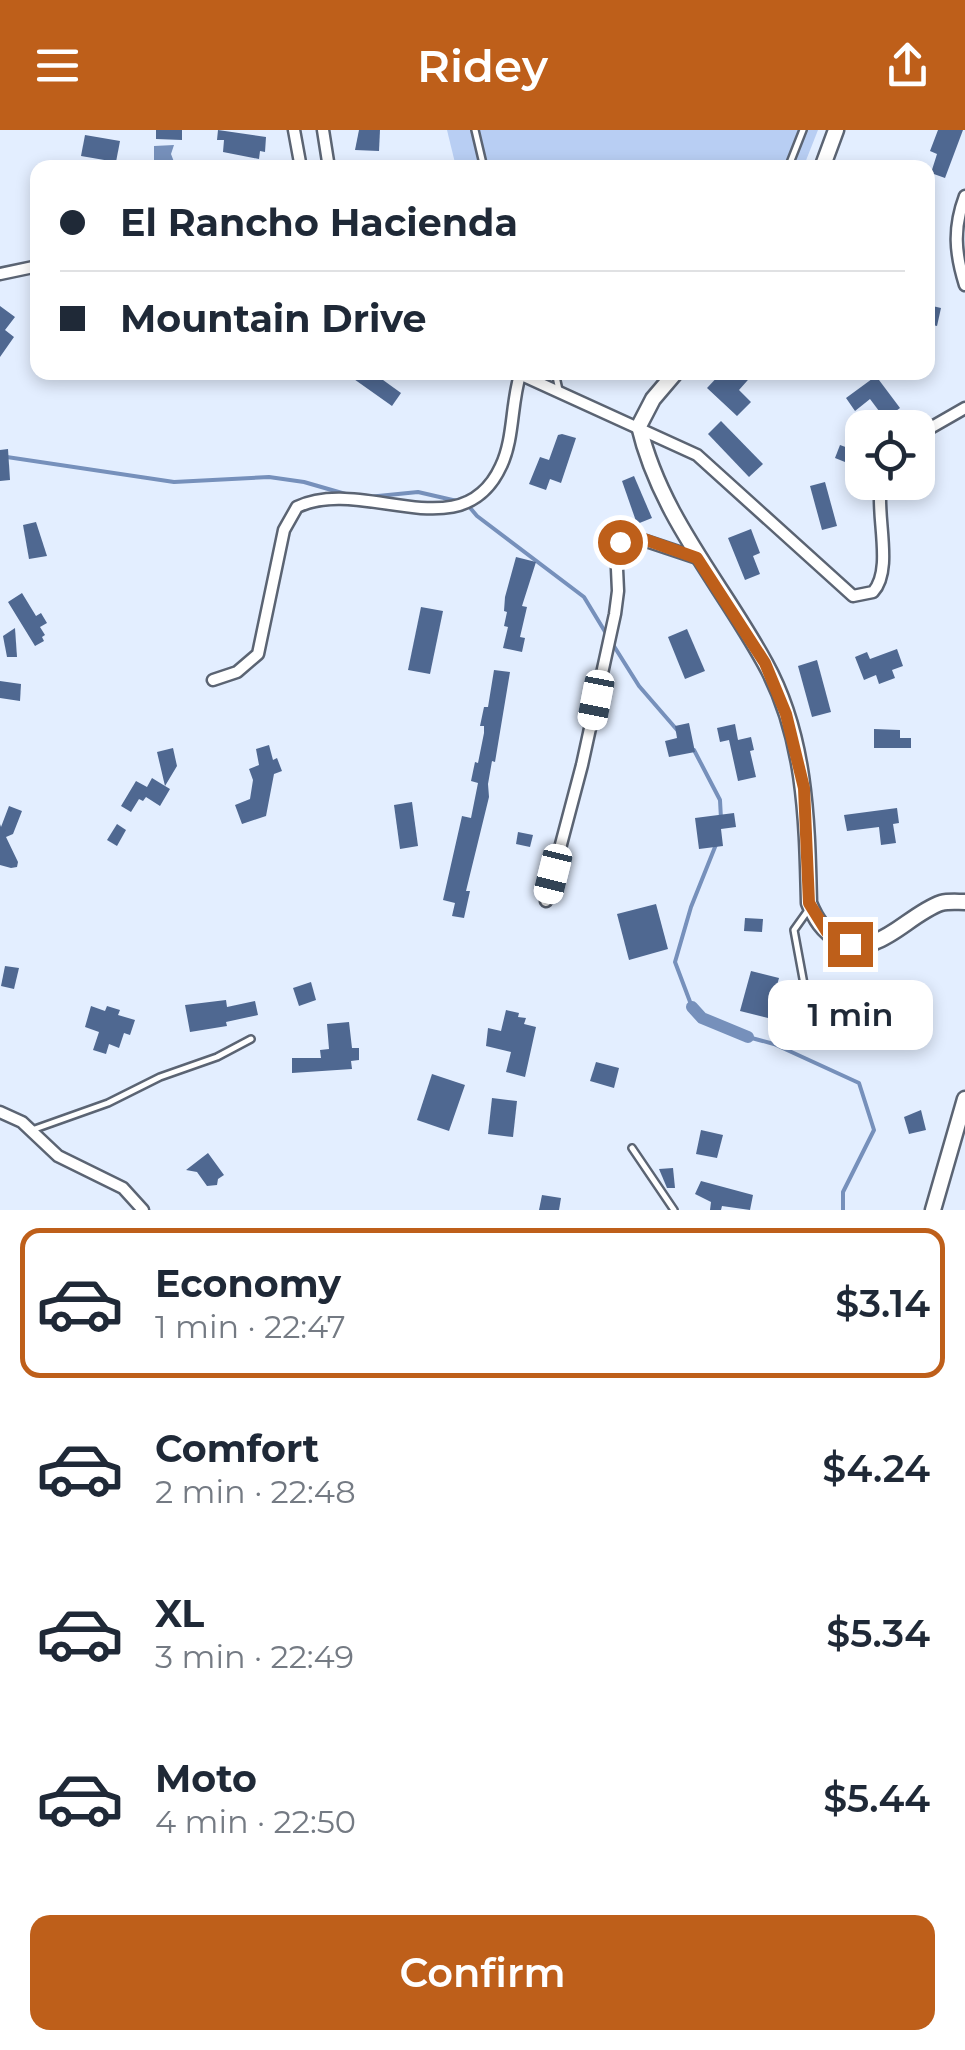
<!DOCTYPE html>
<html lang="en">
<head>
<meta charset="utf-8">
<style>
	body { margin:0; font-family:Montserrat,sans-serif; background:#f6f6f7; color:#1f2937; height:100vh; display:flex; flex-direction:column; font-size:38px; white-space:nowrap }
	* { box-sizing:border-box; margin:0 }
	p { font-size:32px; color:#747a83 }
	.icon { flex:none; width:55px; height:55px; fill:none; stroke:currentColor; stroke-width:2; stroke-linecap:round; stroke-linejoin:round }
	.map { position:relative; height:1080px; overflow:hidden }
	.details { display:flex; flex-direction:column; background:#fff; flex:1 }
	.details>* { flex:none }
	.guide { position:absolute; left:30px; top:30px; width:905px; height:220px; border-radius:20px; box-shadow:0 5px 15px #0003; display:grid; align-content:center; height:220px; padding:0 30px; background:#fff }
	.buttons { position:absolute; left:845px; top:280px; display:grid; gap:20px }
	.buttons a { display:grid; place-items:center; width:90px; height:90px; border-radius:20px; background:#fff; box-shadow:0 5px 15px #0003; font-size:50px }
	.end { position:absolute; width:45px; height:45px; margin:-22px; border:12px solid #be5f1a; background:#fff; box-shadow:0 0 0 5px #fff }
	.from { border-radius:50% }
	.bubble { position:absolute; height:70px; border-radius:20px; background:#fff; box-shadow:0 5px 15px #0003; font-size:32px; font-weight:600; line-height:70px; text-align:center }
	.car { position:absolute; width:30px; height:60px; margin:-30px -15px; border-radius:12px; box-shadow:0 0 8px 2px #0007; background:linear-gradient(#fff 24%,#345 0 40%,#fff 0 76%,#345 0 86%,#fff 0) }
	.guide b { display:flex; align-items:center; gap:35px; height:95px; font-size:38px }
	.guide b+b { border-top:2px solid #e0e1e3 }
	.guide i { width:25px; height:25px; background:#1f2937 }
	ul { padding:18px 0 0; list-style:none }
	li { display:flex; align-items:center; gap:30px; height:150px; margin:0 20px 15px; padding:0 10px; border:5px solid transparent; border-radius:20px }
	li div { flex:1 }
	li b { display:block; font-size:38px }
	li em { font-style:normal; font-weight:600 }
	li.on { border-color:#be5f1a }
	li>.icon { width:90px; height:90px; stroke-width:1.5 }
	.button { display:flex; gap:20px; margin-top:auto; padding:20px 30px }
	.button a { flex:1; height:115px; border-radius:20px; background:#be5f1a; color:#fff; font-size:40px; font-weight:600; line-height:115px; text-align:center }
	header { display:flex; justify-content:space-between; align-items:center; height:130px; padding:0 30px; background:#be5f1a; color:#fff; font-size:45px; font-weight:600 }
	.map>svg:first-child { display:block }
	.green { fill:#b8cef3 }
	.water { fill:#7690bb }
	.lines { fill:none; stroke-linecap:round; stroke-linejoin:round }
	.stream { stroke:#7690bb; stroke-width:4 }
	.canal { stroke:#7690bb; stroke-width:12 }
	.building { fill:#4f6891 }
	.service-casing { stroke:#5b6473; stroke-width:10 }
	.minor-casing { stroke:#5b6473; stroke-width:15 }
	.secondary-casing { stroke:#5b6473; stroke-width:19 }
	.service { stroke:#fff; stroke-width:5 }
	.minor { stroke:#fff; stroke-width:10 }
	.secondary { stroke:#fff; stroke-width:14 }
	.route { stroke:#be5f1a; stroke-width:12 }
</style>
</head>
<body>
<header><svg class="icon" aria-label="menu" viewBox="0 0 24 24"><path d="M4 6h16M4 12h16M4 18h16"/></svg>Ridey<svg class="icon" aria-label="share" viewBox="0 0 24 24"><path d="M12 15V3M7 8l5-5 5 5M5 13v7h14v-7"/></svg></header>
<div class="map">
<svg width="965" height="1080" viewBox="0 0 965 1080">
	<rect width="100%" height="100%" fill="#e3eeff"/>
	<path class="green" d="M447 0H818L803 38 456 37Z"/>
	<path class="water" d="M174 15 171 24 176 37H154V16Z"/>
	<g class="lines">
		<g class="stream">
			<path d="M0 326 174 352 269 347 304 352 349 365"/>
			<path d="M368 367 418 362 457 371"/>
			<path d="M466 373 477 386 584 467 607 505"/>
			<path d="M612 513 639 556 678 601"/>
			<path d="M694 620 720 670 721 689"/>
			<path d="M692 877 675 832 691 777 717 712"/>
			<path d="M748 907 774 914 859 953 874 1000 843 1062V1080"/>
		</g>
		<path class="canal" d="M692 877 702 888 748 907"/>
	</g>
	<g class="building">
		<path d="M156 0H182V10L156 9Z"/>
		<path d="M218 0 266 7 265 22 260 21 259 29 223 22 224 10H217Z"/>
		<path d="M359 0H380L379 21 355 20Z"/>
		<path d="M938 0H963L945 48 931 43 937 24 930 21Z"/>
		<path d="M85 5 120 11 116 32 81 26Z"/>
		<path d="M928 175 941 178 937 196 928 194Z"/>
		<path d="M0 176 15 187 5 200 14 207 0 227Z"/>
		<path d="M344 242H372L401 263 392 276Z"/>
		<path d="M722 242H755L739 260 751 272 737 286 707 258Z"/>
		<path d="M876 246 900 278 885 289 870 269 855 281 846 268Z"/>
		<path d="M721 291 763 334 749 347 708 304Z"/>
		<path d="M562 304 576 308 561 353 550 349 546 360 529 354 540 327 549 330 558 305Z"/>
		<path d="M840 315 862 323 860 338 835 328Z"/>
		<path d="M8 319 10 350 0 351V320Z"/>
		<path d="M634 346 652 388 637 394 622 351Z"/>
		<path d="M825 352 837 396 822 400 810 356Z"/>
		<path d="M36 392 47 426 29 429 23 395Z"/>
		<path d="M751 399 760 423 753 426 760 444 745 450 728 408Z"/>
		<path d="M516 427 536 432 522 476 527 477 520 507 525 508 522 522 503 518 508 497 504 496 507 482 504 481 505 467Z"/>
		<path d="M22 463 36 486 41 483 47 493 40 497 45 505 42 507 44 511 35 516 8 472Z"/>
		<path d="M421 477 443 481 430 544 408 540Z"/>
		<path d="M15 498 17 527H7L3 506Z"/>
		<path d="M687 499 705 541 685 549 668 507Z"/>
		<path d="M897 519 903 536 892 540 895 548 879 554 876 545 864 550 855 527 867 522 870 529Z"/>
		<path d="M817 530 831 582 812 587 798 536Z"/>
		<path d="M494 540 510 542 495 632 492 631 488 654 489 667 466 761H470L464 788 452 786 455 773 443 770 462 686 471 688 478 653 471 651 475 632 478 633 484 603V596H480L484 577H488Z"/>
		<path d="M0 551 21 554 20 571 0 568Z"/>
		<path d="M689 593 695 622 669 627 665 611 677 608 675 596Z"/>
		<path d="M735 594 738 610 751 607 754 620 750 621 756 647 738 651 729 610 720 612 717 598Z"/>
		<path d="M874 599 900 600V608H911V618H874Z"/>
		<path d="M269 615 273 630 277 628 282 641 274 644 266 686 242 694 235 675 250 669 253 650 249 639 259 635 256 619Z"/>
		<path d="M173 618 177 636 165 656 170 659 160 676 146 667 143 671 139 669 131 682 121 676 136 651 147 657 152 648 165 656 157 622Z"/>
		<path d="M412 672 418 716 400 719 394 675Z"/>
		<path d="M9 676 22 681 13 704 6 707 18 732 17 737 11 738 0 735V694L1 697Z"/>
		<path d="M897 678 899 693 893 694 896 713 881 715 879 697 847 701 844 685Z"/>
		<path d="M734 683 736 697 721 699 723 716 699 719 695 688Z"/>
		<path d="M117 694 126 700 117 716 107 710Z"/>
		<path d="M518 702 533 705 530 717 516 714Z"/>
		<path d="M656 774 668 819 629 830 617 784Z"/>
		<path d="M745 788 763 789 762 802 744 801Z"/>
		<path d="M5 836 19 838 14 859 1 856Z"/>
		<path d="M751 841 779 848 768 888 740 881Z"/>
		<path d="M311 852 316 870 299 876 293 858Z"/>
		<path d="M226 870 227 877 255 871 258 885 226 892 227 896 190 902 185 875Z"/>
		<path d="M899 873 920 890 908 913 883 894Z"/>
		<path d="M91 876 105 881 107 876 120 880 118 885 135 890 130 905 124 903 119 918 109 914 106 924 93 920 99 902 85 897Z"/>
		<path d="M506 880 519 883 518 887 526 888 524 894 536 897 525 947 506 942 511 922 486 916 488 898 501 901Z"/>
		<path d="M349 892 352 918H359V930L351 931 352 939 292 943V928H321L320 920 329 919 327 894Z"/>
		<path d="M596 932 619 938 614 958 590 951Z"/>
		<path d="M432 944 465 955 449 1001 417 990Z"/>
		<path d="M492 968 517 971 513 1007 488 1004Z"/>
		<path d="M921 980 926 1000 909 1004 904 987Z"/>
		<path d="M701 1000 723 1005 717 1028 696 1024Z"/>
		<path d="M208 1023 224 1045 218 1049 217 1055 207 1056 197 1042 186 1040Z"/>
		<path d="M673 1038 675 1058H667L659 1039Z"/>
		<path d="M701 1051 753 1065 750 1080 722 1076 721 1080H710L711 1072 695 1064Z"/>
		<path d="M542 1065 561 1068 559 1080H539Z"/>
	</g>
	<g class="lines">
		<defs>
			<g id="service">
				<path d="M475 0 484 38"/>
				<path d="M788 38 803 0"/>
				<path d="M555 242 559 260"/>
				<path d="M806 865 794 800 809 779"/>
				<path d="M32 1000 108 973 160 947 217 927 251 909"/>
				<path d="M632 1018 674 1080"/>
			</g>
			<g id="minor">
				<path d="M294 0 301 38"/>
				<path d="M323 0 329 38"/>
				<path d="M965 66C953 98 955 123 965 155"/>
				<path d="M0 144 38 136"/>
				<path d="M515 242 697 325 853 466 873 462C894 439 875 384 881 352"/>
				<path d="M918 305 965 278"/>
				<path d="M213 550 237 542 258 524 284 400 297 377C363 345 462 422 501 336 514 309 511 274 520 245"/>
				<path d="M546 771 582 635 615 484 618 461 616 417 631 406 697 428"/>
				<path d="M0 982 22 992 58 1026 123 1058 143 1080"/>
			</g>
			<g id="secondary">
				<path d="M822 38 836 0"/>
				<path d="M676 242 653 269 639 296C660 386 722 454 765 533 806 607 807 691 809 773 815 788 823 802 839 810 879 829 906 785 941 773 949 771 957 772 965 772"/>
				<path d="M933 1080 965 969"/>
			</g>
		</defs>
		<use href="#service" class="service-casing"/>
		<use href="#minor" class="minor-casing"/>
		<use href="#secondary" class="secondary-casing"/>
		<use href="#service" class="service"/>
		<use href="#minor" class="minor"/>
		<use href="#secondary" class="secondary"/>
	</g>
	<g class="lines">
		<path class="route" d="M620 412 638 407 697 428 765 533 786 584 804 658 809 773 827 802 850 814"/>
	</g>
</svg>
<div class="buttons">
<a><svg class="icon" aria-label="locate" viewBox="0 0 24 24"><circle cx="12" cy="12" r="6"/><path d="M12 2v4M12 18v4M2 12h4M18 12h4"/></svg></a>
</div>
<i class="end from" style="left:620px;top:412px"></i>
<i class="end" style="left:850px;top:814px"></i>
<div class="bubble" style="left:768px;top:850px;width:165px">1 min</div>
<i class="car" style="left:596px;top:570px;rotate:191deg"></i>
<i class="car" style="left:553px;top:744px;rotate:194deg"></i>
<div class="guide">
<b><i class="from"></i>El Rancho Hacienda</b>
<b><i></i>Mountain Drive</b>
</div>
</div>
<section class="details">
<ul>
<li class="on"><svg class="icon" aria-label="car" viewBox="0 0 24 24"><path d="M5 17H2v-5l4-1 3-4h7l3 4 3 1v5h-3M9 17h6M6 11h13"/><circle cx="7" cy="17" r="2"/><circle cx="17" cy="17" r="2"/></svg><div><b>Economy</b><p>1 min · 22:47</p></div><em>$3.14</em></li>
<li><svg class="icon" aria-label="car" viewBox="0 0 24 24"><path d="M5 17H2v-5l4-1 3-4h7l3 4 3 1v5h-3M9 17h6M6 11h13"/><circle cx="7" cy="17" r="2"/><circle cx="17" cy="17" r="2"/></svg><div><b>Comfort</b><p>2 min · 22:48</p></div><em>$4.24</em></li>
<li><svg class="icon" aria-label="car" viewBox="0 0 24 24"><path d="M5 17H2v-5l4-1 3-4h7l3 4 3 1v5h-3M9 17h6M6 11h13"/><circle cx="7" cy="17" r="2"/><circle cx="17" cy="17" r="2"/></svg><div><b>XL</b><p>3 min · 22:49</p></div><em>$5.34</em></li>
<li><svg class="icon" aria-label="car" viewBox="0 0 24 24"><path d="M5 17H2v-5l4-1 3-4h7l3 4 3 1v5h-3M9 17h6M6 11h13"/><circle cx="7" cy="17" r="2"/><circle cx="17" cy="17" r="2"/></svg><div><b>Moto</b><p>4 min · 22:50</p></div><em>$5.44</em></li>
</ul>
<div class="button"><a>Confirm</a></div>
</section>
</body>
</html>
